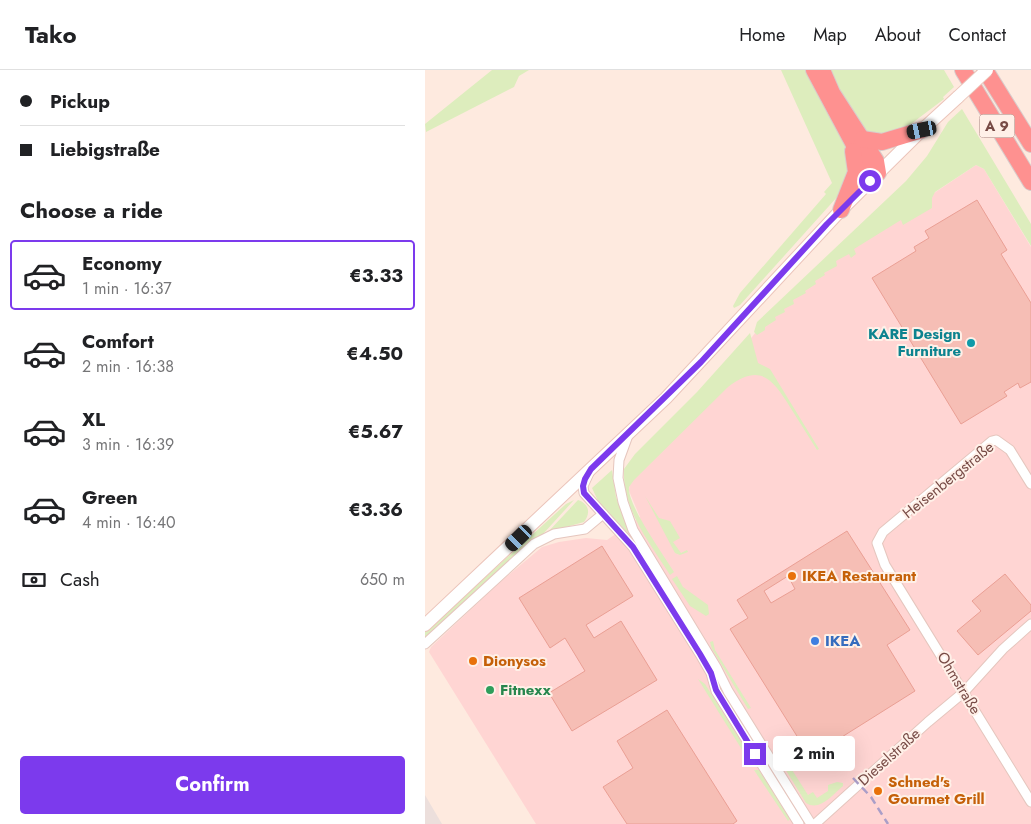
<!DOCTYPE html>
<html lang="en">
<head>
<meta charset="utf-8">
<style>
	body { margin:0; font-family:Jost,sans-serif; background:#f2f2f2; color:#202124; height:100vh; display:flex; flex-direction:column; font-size:19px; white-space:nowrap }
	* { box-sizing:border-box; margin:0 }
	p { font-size:16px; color:#757577 }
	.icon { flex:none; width:28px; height:28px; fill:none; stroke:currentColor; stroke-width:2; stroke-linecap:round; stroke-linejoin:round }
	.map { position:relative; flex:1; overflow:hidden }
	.sheet { display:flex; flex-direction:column; background:#fff; width:425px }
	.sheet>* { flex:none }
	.hud { display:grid; align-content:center; height:110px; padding:0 20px; background:#fff }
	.end { position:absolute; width:22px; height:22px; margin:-11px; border:6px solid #7c3aed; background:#fff; box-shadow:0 0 0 2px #fff }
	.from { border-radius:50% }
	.bubble { position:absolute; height:35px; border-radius:5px; background:#fff; box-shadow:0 5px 20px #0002; font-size:16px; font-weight:700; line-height:35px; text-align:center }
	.car { position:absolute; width:15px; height:30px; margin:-15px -8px; border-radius:6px; box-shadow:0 0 4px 1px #0007; background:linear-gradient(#222 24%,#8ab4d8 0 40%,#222 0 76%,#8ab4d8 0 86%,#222 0) }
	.hud b { display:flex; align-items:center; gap:18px; height:48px; font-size:19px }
	.hud b+b { border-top:1px solid #e0e0e0 }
	.hud i { width:12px; height:12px; background:#202124 }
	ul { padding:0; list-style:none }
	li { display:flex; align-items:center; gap:15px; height:70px; margin:0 10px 8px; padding:0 10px; border:2px solid transparent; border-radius:5px }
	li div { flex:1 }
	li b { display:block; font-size:19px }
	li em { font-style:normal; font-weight:700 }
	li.active { border-color:#7c3aed }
	li>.icon { width:45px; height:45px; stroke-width:1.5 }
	h2 { padding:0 20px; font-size:22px; line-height:60px }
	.pay { display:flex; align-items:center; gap:12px; height:55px; padding:0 20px; font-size:19px }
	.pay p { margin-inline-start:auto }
	.primary-button { display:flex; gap:10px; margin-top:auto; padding:10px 20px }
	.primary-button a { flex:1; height:58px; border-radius:5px; background:#7c3aed; color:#fff; font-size:20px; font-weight:700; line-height:58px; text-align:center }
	header { display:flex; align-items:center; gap:30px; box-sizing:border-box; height:70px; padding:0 25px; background:#fff; border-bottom:1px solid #e0e0e0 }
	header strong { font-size:24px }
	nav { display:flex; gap:28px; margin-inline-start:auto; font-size:18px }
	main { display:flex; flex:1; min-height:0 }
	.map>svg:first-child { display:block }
	.commercial { fill:#ffd5d3 }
	.industrial { fill:#ecdfdc }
	.green { fill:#ddedbd }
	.building { fill:#f6beb5; stroke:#ea9f94; fill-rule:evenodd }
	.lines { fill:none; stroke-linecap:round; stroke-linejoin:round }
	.street-casing { stroke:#e5c6be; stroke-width:11 }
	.secondary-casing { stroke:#ebc4ba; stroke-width:14 }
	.highway-casing { stroke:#d9cccb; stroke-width:18 }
	.street { stroke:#fff; stroke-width:9 }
	.secondary { stroke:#fff; stroke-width:12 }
	.highway { stroke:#fe9190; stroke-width:16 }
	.rail { stroke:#aa9ec8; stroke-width:2.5; stroke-dasharray:8 5; stroke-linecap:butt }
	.secondary-bridge-casing { stroke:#ebc4ba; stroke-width:14; stroke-linecap:butt }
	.secondary-bridge { stroke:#fff; stroke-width:12 }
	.route { stroke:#7c3aed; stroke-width:6 }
	.culture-dot { fill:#0f9aa8; stroke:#fff0e8; stroke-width:2 }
	.food-dot { fill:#e8710a; stroke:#fff0e8; stroke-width:2 }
	.shop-dot { fill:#3f7fe0; stroke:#fff0e8; stroke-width:2 }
	.leisure-dot { fill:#2e9e5b; stroke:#fff0e8; stroke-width:2 }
	.labels { text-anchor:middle; stroke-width:4; stroke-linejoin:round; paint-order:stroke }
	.shield { fill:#fff0e8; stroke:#a07c76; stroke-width:1 }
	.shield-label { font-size:14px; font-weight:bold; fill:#774a45 }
	.culture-label { font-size:15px; font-weight:bold; fill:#0d838f; stroke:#fff0e8; text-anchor:end }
	.street-label { font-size:15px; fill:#774a45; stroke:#fff0e8 }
	.food-label { font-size:15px; font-weight:bold; fill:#c56008; stroke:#fff0e8; text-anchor:start }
	.shop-label { font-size:15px; font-weight:bold; fill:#366cbe; stroke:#fff0e8; text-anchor:start }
	.leisure-label { font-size:15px; font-weight:bold; fill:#27864d; stroke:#fff0e8; text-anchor:start }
</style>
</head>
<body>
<header>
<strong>Tako</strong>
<nav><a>Home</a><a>Map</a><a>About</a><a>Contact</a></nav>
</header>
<main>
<section class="sheet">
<div class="hud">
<b><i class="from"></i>Pickup</b>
<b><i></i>Liebigstraße</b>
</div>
<h2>Choose a ride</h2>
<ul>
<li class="active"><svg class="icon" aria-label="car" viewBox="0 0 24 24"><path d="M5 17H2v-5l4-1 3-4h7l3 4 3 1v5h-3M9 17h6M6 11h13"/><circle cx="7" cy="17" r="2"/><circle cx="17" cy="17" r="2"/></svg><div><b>Economy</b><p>1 min · 16:37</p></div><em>€3.33</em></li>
<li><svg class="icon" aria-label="car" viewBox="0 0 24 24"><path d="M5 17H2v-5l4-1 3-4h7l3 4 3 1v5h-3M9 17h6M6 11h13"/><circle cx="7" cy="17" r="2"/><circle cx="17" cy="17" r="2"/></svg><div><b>Comfort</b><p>2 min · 16:38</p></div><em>€4.50</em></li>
<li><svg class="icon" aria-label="car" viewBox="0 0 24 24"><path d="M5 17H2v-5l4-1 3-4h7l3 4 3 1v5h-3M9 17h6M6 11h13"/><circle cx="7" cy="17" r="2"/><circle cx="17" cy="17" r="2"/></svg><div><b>XL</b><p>3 min · 16:39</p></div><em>€5.67</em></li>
<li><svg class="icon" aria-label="car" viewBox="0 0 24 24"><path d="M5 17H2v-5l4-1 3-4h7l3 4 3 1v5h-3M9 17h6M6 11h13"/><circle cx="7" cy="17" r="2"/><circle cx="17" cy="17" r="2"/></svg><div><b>Green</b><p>4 min · 16:40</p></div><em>€3.36</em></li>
</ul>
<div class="pay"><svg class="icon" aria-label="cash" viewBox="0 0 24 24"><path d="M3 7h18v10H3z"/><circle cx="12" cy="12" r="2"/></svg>Cash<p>650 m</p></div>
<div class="primary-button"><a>Confirm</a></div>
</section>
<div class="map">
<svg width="606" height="754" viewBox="0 0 606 754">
	<rect width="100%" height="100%" fill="#feeadf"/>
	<path class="commercial" d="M551 95 559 99 606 177V754H111L4 582 6 577 74 513 117 477 134 472 161 468 182 470 215 447 204 421 205 404 307 293 337 254 400 196Z"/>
	<path class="industrial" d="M0 725 17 754H0Z"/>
	<g class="green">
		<path d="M67 0H104L94 6 89 17 1 62 0 54Z"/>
		<path d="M356 0H384L421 74 426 91 422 116 315 235 309 238 308 236 315 223 401 124 399 122 407 113Z"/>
		<path d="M401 0H519L529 17 518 27 519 29 474 63 443 66Z"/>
		<path d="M537 39 606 154V176L559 99 551 95 510 122 507 128V138L478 155 476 150 429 179 431 184 426 188 424 184 411 191 412 196 399 203 400 205 390 211 391 214 380 221 381 223 368 230 369 234 359 239 360 242 350 247 351 250 340 257V260L332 265 329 262 332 252 481 111 502 86 523 52Z"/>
		<path d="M325 263 333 293 345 299 394 379 392 380C383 366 374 351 365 337 347 308 335 293 303 317L209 410 204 417C202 435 239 485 249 502L245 505C225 473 197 440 199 399L210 384 272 322Z"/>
		<path d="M187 400 191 427 205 465 174 433 167 418Z"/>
		<path d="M220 426 234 448 245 451 255 468 248 472 256 483 262 480 263 482 255 485 250 483Z"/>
		<path d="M149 430 118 464 97 478 0 568V562L141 434Z"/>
		<path d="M153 430C164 434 166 443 159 452L123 462Z"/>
		<path d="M252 506 258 517 283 535 284 544 281 546 265 536 247 509Z"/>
		<path d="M288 571 290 580 326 638 323 639 287 579 285 572Z"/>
		<path d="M273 609 280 614 325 686 324 691Z"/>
		<path d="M354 689H359L362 692 383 725 388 722 392 728 403 721V715L412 712 418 713V716C408 724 395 742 381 733Z"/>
		<path d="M329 700H334L365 749 363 751Z"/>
	</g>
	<g class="building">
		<path d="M552 130 582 180 576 184 606 233V312L595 318 593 313 579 322 582 326 536 354 447 208 491 181 489 177 504 168 500 161Z"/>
		<path d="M422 461 485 560 462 575 490 621 385 687 305 559 323 548 312 530ZM363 506 370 519 346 533 339 521Z"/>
		<path d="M177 476 208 526 161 555 169 568 196 551 232 610 147 661 124 623 160 601 140 568 125 578 94 528Z"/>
		<path d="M580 504 606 535V541L553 585 532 561 556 541 547 531Z"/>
		<path d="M242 640 312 751 308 754H202L178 717 208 698 192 671Z"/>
	</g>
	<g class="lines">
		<defs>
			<g id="street">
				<path d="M202 368 194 390 193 408 198 432 208 460 291 597 303 621 386 754"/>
				<path d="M164 403 158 416 159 423 208 477 275 584 286 603 291 621 374 754"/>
				<path d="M606 414 585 380 571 370 567 371 458 462 452 473 460 495 606 732"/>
				<path d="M0 574 109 474 129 464 160 459 178 444"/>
				<path d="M390 754 503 652 539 622 578 579 606 554"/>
			</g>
			<path id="secondary" d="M0 555 241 328 416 140 497 60 533 27"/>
			<g id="highway">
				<path d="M389 0 442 99 453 103 451 91 407 23 397 0"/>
				<path d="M538 0 606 112"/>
				<path d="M560 0 606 74"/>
				<path d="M437 69 457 72 497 60"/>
				<path d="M416 140 431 102 428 81"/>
			</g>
		</defs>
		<use href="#street" class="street-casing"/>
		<use href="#secondary" class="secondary-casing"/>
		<use href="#highway" class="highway-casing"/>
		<use href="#street" class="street"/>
		<use href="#secondary" class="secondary"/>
		<use href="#highway" class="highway"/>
		<path class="rail" d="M428 708 446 727 463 754"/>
		<defs>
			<path id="secondary-bridge" d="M533 27 562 0"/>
		</defs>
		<use href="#secondary-bridge" class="secondary-bridge-casing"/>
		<use href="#secondary-bridge" class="secondary-bridge"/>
	</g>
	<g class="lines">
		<path class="route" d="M330 684 291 620 286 603 275 584 208 477 159 423 158 416 160 409 166 399 276 292 402 154 445 111"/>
	</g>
	<circle class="culture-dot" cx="546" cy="273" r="5"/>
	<g class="food-dot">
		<circle cx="367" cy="506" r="5"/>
		<circle cx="48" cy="591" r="5"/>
		<circle cx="453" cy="721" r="5"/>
	</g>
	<circle class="shop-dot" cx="390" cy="571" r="5"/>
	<circle class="leisure-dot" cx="65" cy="620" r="5"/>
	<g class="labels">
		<rect class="shield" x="554.5" y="44.5" width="35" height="23" rx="4"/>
		<g class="shield-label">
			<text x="572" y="61">A 9</text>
		</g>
		<g class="culture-label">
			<text x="536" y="269">KARE Design<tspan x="536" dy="17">Furniture</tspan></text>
		</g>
		<g class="street-label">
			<text transform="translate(523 410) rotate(-39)" y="5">Heisenbergstraße</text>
			<text transform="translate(534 613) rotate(59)" y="5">Ohmstraße</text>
			<text transform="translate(464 687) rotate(-42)" y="5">Dieselstraße</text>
		</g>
		<g class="food-label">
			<text x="377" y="511">IKEA Restaurant</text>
			<text x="58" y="596">Dionysos</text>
			<text x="463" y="717">Schned's<tspan x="463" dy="17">Gourmet Grill</tspan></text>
		</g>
		<g class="shop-label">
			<text x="400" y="576">IKEA</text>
		</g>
		<g class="leisure-label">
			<text x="75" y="625">Fitnexx</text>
		</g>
	</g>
</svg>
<i class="end from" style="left:445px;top:111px"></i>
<i class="end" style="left:330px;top:684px"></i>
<div class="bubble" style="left:348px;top:666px;width:82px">2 min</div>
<i class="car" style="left:497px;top:60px;rotate:258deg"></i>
<i class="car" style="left:94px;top:468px;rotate:226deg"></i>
</div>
</main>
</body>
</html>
